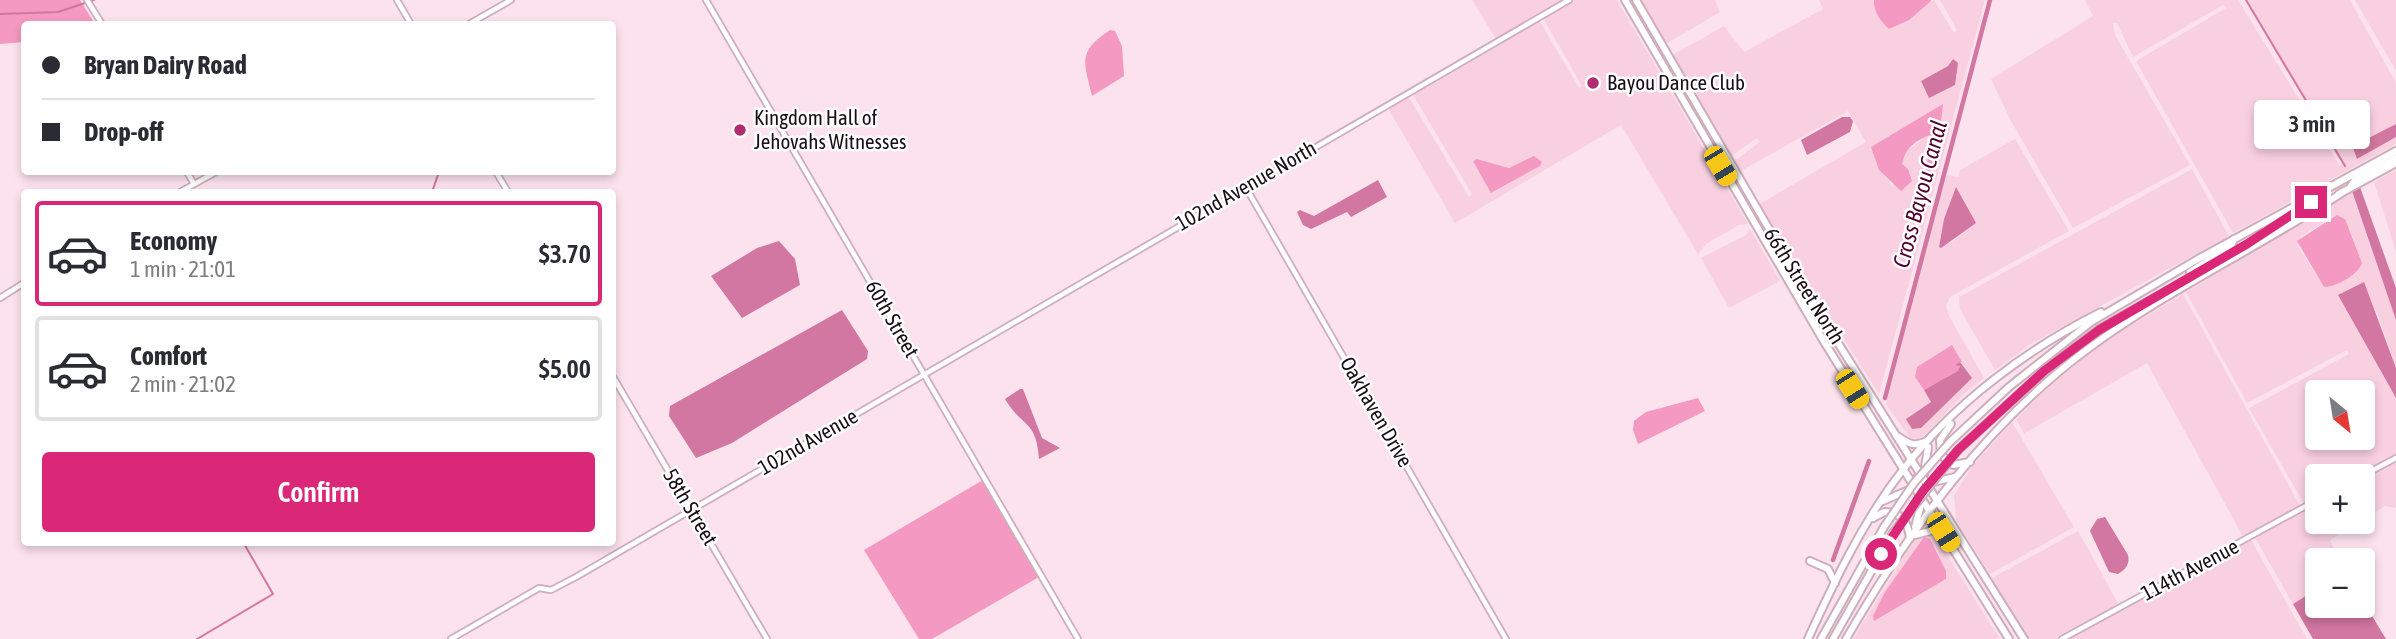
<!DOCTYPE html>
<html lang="en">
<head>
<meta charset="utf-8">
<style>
	body { margin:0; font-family:"Asap Condensed",sans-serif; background:#f7f7f7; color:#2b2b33; height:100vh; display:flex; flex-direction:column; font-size:26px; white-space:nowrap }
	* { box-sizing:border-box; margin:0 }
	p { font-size:23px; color:#7c7c81 }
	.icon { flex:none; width:38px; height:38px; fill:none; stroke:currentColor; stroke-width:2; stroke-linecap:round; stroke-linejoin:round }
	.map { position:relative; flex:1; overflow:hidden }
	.sheet { position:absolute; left:21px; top:189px; width:595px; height:357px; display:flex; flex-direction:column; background:#fff; border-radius:7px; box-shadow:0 4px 10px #0003 }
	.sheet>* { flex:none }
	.top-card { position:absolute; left:21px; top:21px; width:595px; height:154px; border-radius:7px; box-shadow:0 4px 10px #0003; display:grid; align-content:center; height:154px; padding:0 21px; background:#fff }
	.needle { width:46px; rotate:150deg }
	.fabs { position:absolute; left:2305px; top:380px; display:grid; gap:14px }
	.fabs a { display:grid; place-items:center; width:70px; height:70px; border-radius:7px; background:#fff; box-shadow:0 4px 10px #0003; font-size:35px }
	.end { position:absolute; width:32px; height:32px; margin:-16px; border:9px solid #db2777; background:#fff; box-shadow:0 0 0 4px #fff }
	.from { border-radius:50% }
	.bubble { position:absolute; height:49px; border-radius:7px; background:#fff; box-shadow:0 4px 10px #0003; font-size:23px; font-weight:600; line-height:49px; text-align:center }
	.car { position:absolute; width:21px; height:42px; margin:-21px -10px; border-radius:9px; box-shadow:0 0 5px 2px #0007; background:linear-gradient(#f5c518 24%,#345 0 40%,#f5c518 0 76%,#345 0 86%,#f5c518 0) }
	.top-card b { display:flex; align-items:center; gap:24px; height:66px; font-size:26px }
	.top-card b+b { border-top:2px solid #e1e1e2 }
	.top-card i { width:18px; height:18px; background:#2b2b33 }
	ul { padding:12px 0 0; list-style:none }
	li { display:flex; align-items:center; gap:21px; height:105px; margin:0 14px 10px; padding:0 7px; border:4px solid #e1e1e2; border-radius:7px }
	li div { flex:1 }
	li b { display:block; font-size:26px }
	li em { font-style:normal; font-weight:600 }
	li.current { border-color:#db2777 }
	li>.icon { width:63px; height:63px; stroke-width:1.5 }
	.cta { display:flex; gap:14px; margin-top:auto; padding:14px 21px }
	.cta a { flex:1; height:80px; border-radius:7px; background:#db2777; color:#fff; font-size:28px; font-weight:600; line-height:80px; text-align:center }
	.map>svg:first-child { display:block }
	.built { fill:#f9d0e0; fill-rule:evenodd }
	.green { fill:#f499c1 }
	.water { fill:#d277a1 }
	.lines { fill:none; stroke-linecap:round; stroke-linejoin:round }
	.stream { stroke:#d277a1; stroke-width:2 }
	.canal { stroke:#d277a1; stroke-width:4.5 }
	.tertiary-casing { stroke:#cdaeba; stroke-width:8 }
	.primary-casing { stroke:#cdaeba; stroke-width:10 }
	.tertiary { stroke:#fff; stroke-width:4.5 }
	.primary { stroke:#fff; stroke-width:6 }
	.primary-bridge-casing { stroke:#cdaeba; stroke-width:10; stroke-linecap:butt }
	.primary-bridge { stroke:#fff; stroke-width:6 }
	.route { stroke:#db2777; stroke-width:9 }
	.poi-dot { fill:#b02c73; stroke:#fff; stroke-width:2.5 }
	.labels { text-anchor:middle; stroke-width:5; stroke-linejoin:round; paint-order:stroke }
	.poi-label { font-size:21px; fill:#190e13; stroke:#fff; text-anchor:start }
	.street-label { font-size:21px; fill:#190e13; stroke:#fff }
	.water-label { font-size:23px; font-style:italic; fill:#520030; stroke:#fff }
</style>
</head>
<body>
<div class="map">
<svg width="2396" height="639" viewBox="0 0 2396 639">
	<rect width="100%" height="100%" fill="#fce2ec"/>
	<g class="built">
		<path d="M1472 0H1564L1496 39Z"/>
		<path d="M1574 0H1617L1748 224 1739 225 1706 244 1698 254 1621 125 1455 223 1388 108 1408 96 1469 197 1472 194 1412 93 1539 20 1579 88 1582 86 1543 18ZM1477 159 1510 168 1535 169 1492 193Z"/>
		<path d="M1639 0H1715L1720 12 1664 45Z"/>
		<path d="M1819 0H1874V6L1883 23 1889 29 1934 0 1954 33 1957 30 1940 0H1985L1879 394 1758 205 1866 142 1848 111 1739 172 1733 162 1760 142 1757 138 1730 157 1671 56 1724 26 1744 52 1823 9ZM1953 59 1957 76 1929 97 1921 81 1948 66ZM1943 112 1940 143 1925 168 1932 149 1933 137 1930 134 1904 153 1893 187 1875 162Z"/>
		<path d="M2085 0H2238L2340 166 2342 164 2246 0H2350L2396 83V124L2353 149 2357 159 2396 137V144L2233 233 2136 61 2226 8 2223 5 2133 57 2117 23H2113L2115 35 2190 165 2073 228 2011 121 1991 79 2093 16Z"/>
		<path d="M2355 0H2396V70L2395 69Z"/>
		<path d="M2015 139 2069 231 1950 297 1946 306 1949 316 1984 378 1966 392 1927 433 1918 439 1910 438 1886 404 1946 175 1959 177 1960 170ZM1956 188 1976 223 1952 242 1939 246 1944 219ZM1915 377 1960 389 1921 428 1906 419 1932 402Z"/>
		<path d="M2192 169 2229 236 2029 345 1995 370 1960 309 1959 297Z"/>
		<path d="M2396 170V252L2374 182Z"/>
		<path d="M2352 192 2396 320V368L2376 310 2338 295 2396 398V455L2357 476H2317V497L2304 504 2249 408 2349 354 2347 350 2247 403 2186 292ZM2337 215 2345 219 2362 263 2324 287 2297 245 2301 236ZM2317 392H2362V438H2317Z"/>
		<path d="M1750 229 1780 281 1729 308 1701 258 1746 235Z"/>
		<path d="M2183 294 2300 506 2244 538 2147 363 2025 433 2029 442 2016 419 2059 377 2110 338Z"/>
		<path d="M2012 422 2074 527 1990 574 1956 520 1954 495 1971 468Z"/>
		<path d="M2396 461V508L2385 506 2363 520V479Z"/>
		<path d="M2317 503V522H2360L2330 540 2339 560H2317V589L2293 604 2255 538Z"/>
		<path d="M2078 531 2119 605 2056 639H2027L1992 578Z"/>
		<path d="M1933 533 2000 639H1853L1916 537ZM1936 547 1946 579 1874 621Z"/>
		<path d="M2251 540 2307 639H2067L2194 570Z"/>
	</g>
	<g class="green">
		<path d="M0 0H80L95 24H43L41 21 38 24H24V42L0 44Z"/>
		<path d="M1874 0H1931V1L1909 20 1889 29C1881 22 1873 11 1874 0Z"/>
		<path d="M1110 30 1115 31 1122 46 1124 76 1092 96C1084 61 1077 52 1110 30Z"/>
		<path d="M1943 104 1937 162 1926 178C1924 164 1932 151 1933 138L1930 135C1915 141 1905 148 1902 164L1908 169 1912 181 1901 191 1879 170 1871 147Z"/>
		<path d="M1534 156 1542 162 1540 166 1491 193 1473 161 1477 159 1509 168Z"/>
		<path d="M2337 215 2345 219 2362 263C2358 275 2336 287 2324 287L2297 241Z"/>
		<path d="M1952 345 1962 362H1960L1959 371 1924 390 1915 377 1917 367Z"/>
		<path d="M1698 398 1705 411 1638 444 1633 430 1634 421 1646 412Z"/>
		<path d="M983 480 1039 577 932 639H919L864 550Z"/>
		<path d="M1924 537 1930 539 1946 571V579L1874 621 1873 616 1885 592Z"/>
	</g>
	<g class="water">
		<path d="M1953 59 1958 63 1955 85 1929 98 1921 81 1948 66Z"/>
		<path d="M1842 117H1850L1853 121 1850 132 1807 155 1801 140Z"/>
		<path d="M2396 124V137L2357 159 2353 148 2355 145Z"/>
		<path d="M1378 180 1387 197 1351 217 1347 212 1311 229 1303 225 1297 212 1300 210 1314 216Z"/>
		<path d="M1956 187 1976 223 1941 248 1939 247 1944 219Z"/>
		<path d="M2360 187 2396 288V320L2352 191Z"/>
		<path d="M779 241 795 259 800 285 742 318 711 276 757 248Z"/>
		<path d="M2364 282 2396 368V398L2338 295Z"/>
		<path d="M842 310 868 351 867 359 732 443 696 458 669 416 670 406Z"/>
		<path d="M1960 362 1972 378 1921 428 1912 429 1906 419 1931 402 1924 390 1958 371 1960 366 1955 365Z"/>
		<path d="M1020 389H1023L1042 438 1060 448 1039 459C1036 419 1024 430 1005 399Z"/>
		<path d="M2105 517 2128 555C2130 564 2126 569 2118 574L2109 572 2090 531 2097 519Z"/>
		<path d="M2317 589V606H2362L2363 601 2386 639H2313L2293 604Z"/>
	</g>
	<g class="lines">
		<g class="stream">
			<path d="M2246 0 2345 166"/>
			<path d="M0 14 58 12 94 0"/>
			<path d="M432 192 439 172"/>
			<path d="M197 639 273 594 243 542"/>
		</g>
		<g class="canal">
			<path d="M1885 398 1990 0"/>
			<path d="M1833 560 1869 461"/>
		</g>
		<defs>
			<g id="tertiary">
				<path d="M87 0 102 24"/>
				<path d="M397 0 411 24"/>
				<path d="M706 0 1078 639"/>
				<path d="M469 24 511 0"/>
				<path d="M187 172 194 184"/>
				<path d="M496 172 508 192"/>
				<path d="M1245 186 1506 639"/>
				<path d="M180 192 216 172"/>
				<path d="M0 298 24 283"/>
				<path d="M612 375 767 639"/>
				<path d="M2362 476 2396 458"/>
				<path d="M451 639 539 588 551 590 576 577 1569 0"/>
				<path d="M2062 639 2317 500"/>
			</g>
			<g id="primary">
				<path d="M1625 0 1823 340 2009 639"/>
				<path d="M1636 0 1801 284 2024 639"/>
				<path d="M2351 186 2355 180 2396 158"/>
				<path d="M2339 194 2396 163"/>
				<path d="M2265 230 2309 204 2313 197"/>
				<path d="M2190 272 2231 246 2234 239"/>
				<path d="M1951 424 1940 440 1941 455 1953 465 1970 462"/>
				<path d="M1899 437C1909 444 1915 447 1927 441"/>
				<path d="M1950 442 2009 387 2091 322 2198 259 2396 151"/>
				<path d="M1958 450 2044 371 2099 329 2305 213"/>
				<path d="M1924 474 1928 447"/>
				<path d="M1929 483 1955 477"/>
				<path d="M1883 501 1911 489"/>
				<path d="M1873 518 1884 512C1901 512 1908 522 1910 538"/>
				<path d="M1915 527 1921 505 1918 476"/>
				<path d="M1915 535 1934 530 1945 539"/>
				<path d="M1810 561 1828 569 1835 583"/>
				<path d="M1808 639C1834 582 1863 521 1902 471 1952 405 2027 349 2101 312"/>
				<path d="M1821 639 1884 527"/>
				<path d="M1833 639 1893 533"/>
				<path d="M1846 639C1909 530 1987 423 2089 348 2169 289 2260 247 2343 192"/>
			</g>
		</defs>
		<use href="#tertiary" class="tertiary-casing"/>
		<use href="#primary" class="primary-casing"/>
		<use href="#tertiary" class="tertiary"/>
		<use href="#primary" class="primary"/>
		<defs>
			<g id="primary-bridge">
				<path d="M1884 527 1914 483 1950 442"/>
				<path d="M1893 533 1958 450"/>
			</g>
		</defs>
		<use href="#primary-bridge" class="primary-bridge-casing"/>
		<use href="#primary-bridge" class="primary-bridge"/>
	</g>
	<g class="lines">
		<path class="route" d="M1881 554 1923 491 1958 450 2044 371 2099 330 2247 244 2311 202"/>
	</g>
	<g class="poi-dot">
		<circle cx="1593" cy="83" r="7"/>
		<circle cx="740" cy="130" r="7"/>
	</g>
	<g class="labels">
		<g class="poi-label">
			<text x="1607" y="90">Bayou Dance Club</text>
			<text x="754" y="125">Kingdom Hall of<tspan x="754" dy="24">Jehovahs Witnesses</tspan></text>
		</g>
		<g class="street-label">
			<text transform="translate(1246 186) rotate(-30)" y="7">102nd Avenue North</text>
			<text transform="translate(1804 286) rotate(58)" y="7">66th Street North</text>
			<text transform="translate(892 319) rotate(60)" y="7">60th Street</text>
			<text transform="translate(1376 412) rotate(60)" y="7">Oakhaven Drive</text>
			<text transform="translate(808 442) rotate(-30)" y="7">102nd Avenue</text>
			<text transform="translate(690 507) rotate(59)" y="7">58th Street</text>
			<text transform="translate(2190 570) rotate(-28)" y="7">114th Avenue</text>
		</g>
		<g class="water-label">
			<text transform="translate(1920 194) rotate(-75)" y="8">Cross Bayou Canal</text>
		</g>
	</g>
</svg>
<div class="fabs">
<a><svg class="needle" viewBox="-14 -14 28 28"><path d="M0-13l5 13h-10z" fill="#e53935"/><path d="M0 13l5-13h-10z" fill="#7c7c81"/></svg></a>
<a>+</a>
<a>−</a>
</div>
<i class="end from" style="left:1881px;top:554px"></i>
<i class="end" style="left:2311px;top:202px"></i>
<div class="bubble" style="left:2254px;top:100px;width:116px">3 min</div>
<i class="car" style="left:1720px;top:166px;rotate:149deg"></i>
<i class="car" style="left:1852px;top:389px;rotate:148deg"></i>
<i class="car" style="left:1943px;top:532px;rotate:148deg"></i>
<div class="top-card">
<b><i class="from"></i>Bryan Dairy Road</b>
<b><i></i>Drop-off</b>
</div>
<section class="sheet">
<ul>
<li class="current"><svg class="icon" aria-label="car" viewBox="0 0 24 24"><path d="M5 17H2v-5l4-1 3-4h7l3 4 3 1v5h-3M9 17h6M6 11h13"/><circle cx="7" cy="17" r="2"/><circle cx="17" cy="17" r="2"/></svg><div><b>Economy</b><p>1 min · 21:01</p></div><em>$3.70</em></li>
<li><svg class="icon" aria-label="car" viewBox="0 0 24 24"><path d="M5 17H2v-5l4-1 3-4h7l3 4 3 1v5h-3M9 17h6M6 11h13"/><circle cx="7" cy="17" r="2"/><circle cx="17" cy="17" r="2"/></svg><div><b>Comfort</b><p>2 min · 21:02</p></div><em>$5.00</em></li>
</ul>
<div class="cta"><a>Confirm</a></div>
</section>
</div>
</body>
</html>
